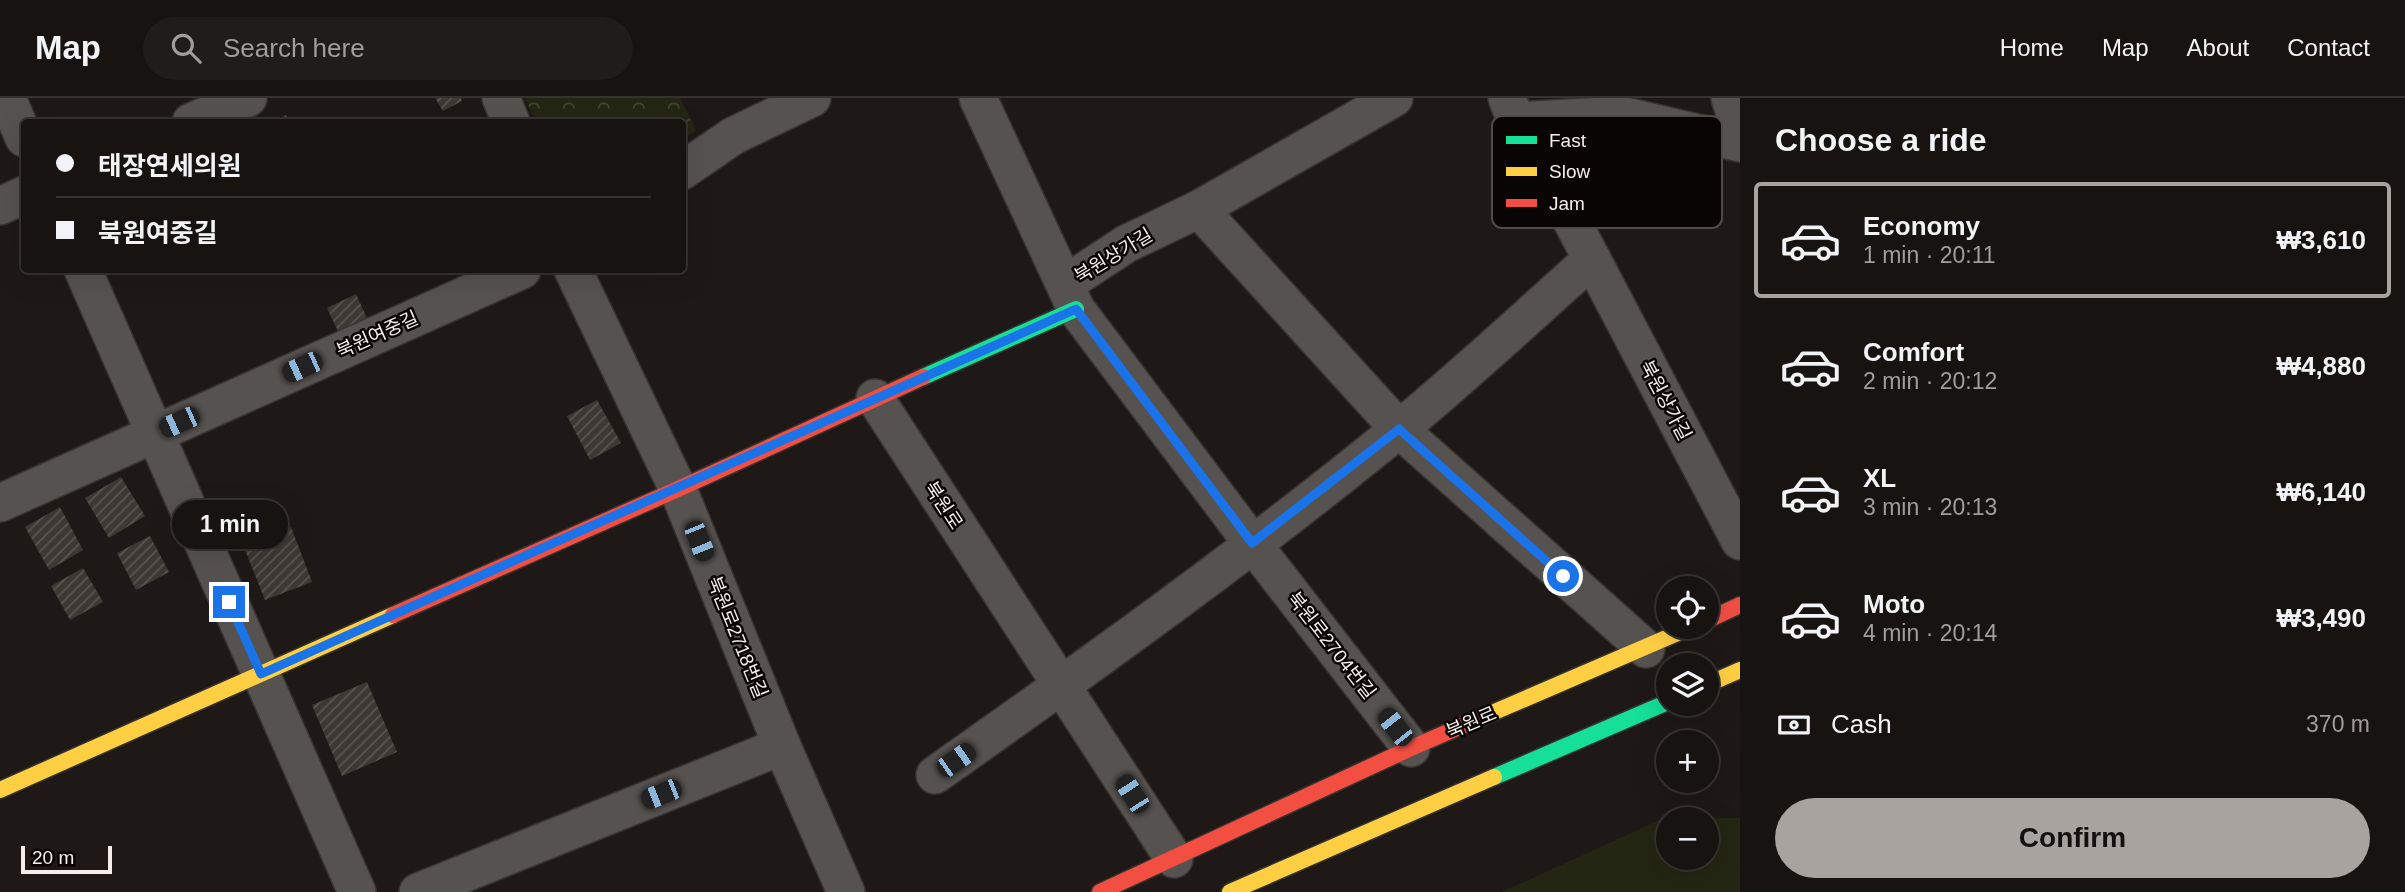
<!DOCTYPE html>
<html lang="en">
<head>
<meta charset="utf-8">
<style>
	body { margin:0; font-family:Helvetica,"Noto Sans KR",sans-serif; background:#1f1c19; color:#f1f3f6; height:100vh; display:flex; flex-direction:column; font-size:26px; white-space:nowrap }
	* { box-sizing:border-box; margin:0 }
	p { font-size:23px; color:#9e9e9f }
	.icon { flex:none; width:38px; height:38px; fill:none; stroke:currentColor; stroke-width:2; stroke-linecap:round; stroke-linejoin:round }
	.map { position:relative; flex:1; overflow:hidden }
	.drawer { display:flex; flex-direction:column; background:#161310; width:665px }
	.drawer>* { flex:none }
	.top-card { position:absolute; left:21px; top:21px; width:665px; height:154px; border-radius:7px; box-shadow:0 7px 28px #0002,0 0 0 2px #353230; display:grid; align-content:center; height:154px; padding:0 35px; background:#161310 }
	.controls { position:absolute; left:1656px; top:478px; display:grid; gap:14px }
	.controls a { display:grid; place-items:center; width:63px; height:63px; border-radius:50%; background:#161310; box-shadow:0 7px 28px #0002,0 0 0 2px #353230; font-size:35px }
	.scale { position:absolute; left:21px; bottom:18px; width:91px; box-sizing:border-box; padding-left:7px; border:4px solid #f4ede9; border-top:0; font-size:19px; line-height:24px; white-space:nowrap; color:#f4ede9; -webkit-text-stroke:5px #090504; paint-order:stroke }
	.end { position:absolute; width:32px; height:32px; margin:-16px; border:9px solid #1a73e8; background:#fff; box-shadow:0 0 0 4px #fff }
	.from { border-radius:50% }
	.bubble { position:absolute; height:49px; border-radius:24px; background:#161310; box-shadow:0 7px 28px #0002,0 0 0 2px #353230; font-size:23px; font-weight:600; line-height:49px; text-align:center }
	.car { position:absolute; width:21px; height:42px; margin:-21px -10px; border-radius:9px; box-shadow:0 0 5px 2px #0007; background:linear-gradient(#222 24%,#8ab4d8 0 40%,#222 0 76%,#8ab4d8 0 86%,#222 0) }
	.top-card b { display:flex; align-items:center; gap:24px; height:66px; font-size:26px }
	.top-card b+b { border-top:2px solid #353230 }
	.top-card i { width:18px; height:18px; background:#f1f3f6 }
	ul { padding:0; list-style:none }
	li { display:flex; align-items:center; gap:21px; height:116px; margin:0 14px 10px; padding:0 21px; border:4px solid transparent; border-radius:7px }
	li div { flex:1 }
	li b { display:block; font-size:26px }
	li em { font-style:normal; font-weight:600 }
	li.selected { border-color:#a9a39f }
	li>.icon { width:63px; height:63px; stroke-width:1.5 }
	h2 { padding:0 35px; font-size:32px; line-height:84px }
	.pay { display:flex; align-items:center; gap:18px; height:77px; padding:0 35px; font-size:26px }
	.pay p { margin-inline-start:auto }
	.action { display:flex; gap:14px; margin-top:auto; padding:14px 35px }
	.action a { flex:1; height:80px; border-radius:42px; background:#a9a39f; color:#111; font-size:28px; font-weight:600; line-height:80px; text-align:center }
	header { display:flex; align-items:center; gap:42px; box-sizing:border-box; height:98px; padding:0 35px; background:#161310; border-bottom:2px solid #353230 }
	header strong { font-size:33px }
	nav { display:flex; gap:38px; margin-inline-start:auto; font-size:24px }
	.search { width:490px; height:63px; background:#1f1c19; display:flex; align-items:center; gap:18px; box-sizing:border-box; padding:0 24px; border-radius:38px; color:#9e9e9f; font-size:26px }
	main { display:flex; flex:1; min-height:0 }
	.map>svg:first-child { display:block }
	.grass { fill:#232612; fill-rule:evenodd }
	.forest { fill:url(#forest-crowns) }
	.building { fill:url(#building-hatch) }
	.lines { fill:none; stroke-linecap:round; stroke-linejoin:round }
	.street-casing { stroke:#363330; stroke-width:40 }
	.fast-casing { stroke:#363330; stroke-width:19 }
	.slow-casing { stroke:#363330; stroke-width:19 }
	.jam-casing { stroke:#363330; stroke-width:19 }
	.street { stroke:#56524f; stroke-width:37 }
	.fast { stroke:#16e098; stroke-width:16 }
	.slow { stroke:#ffcf43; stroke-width:16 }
	.jam { stroke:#f24e42; stroke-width:16 }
	.route { stroke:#1a73e8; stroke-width:9 }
	.labels { text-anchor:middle; stroke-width:5; stroke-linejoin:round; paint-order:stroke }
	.street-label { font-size:19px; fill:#f4ede9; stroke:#090504 }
	.key { fill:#090504; stroke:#504b49; stroke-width:2 }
	.key-label { font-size:19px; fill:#f4ede9 }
</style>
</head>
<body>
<header>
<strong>Map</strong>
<div class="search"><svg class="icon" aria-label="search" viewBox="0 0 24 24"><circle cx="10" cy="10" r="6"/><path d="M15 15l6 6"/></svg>Search here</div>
<nav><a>Home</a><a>Map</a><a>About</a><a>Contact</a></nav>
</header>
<main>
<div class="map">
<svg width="1740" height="794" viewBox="0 0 1740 794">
	<defs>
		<pattern id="forest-crowns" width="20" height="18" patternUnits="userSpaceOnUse" patternTransform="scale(1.75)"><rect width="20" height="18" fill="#232612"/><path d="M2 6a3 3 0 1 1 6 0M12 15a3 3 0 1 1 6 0" fill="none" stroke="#444634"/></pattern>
		<pattern id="building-hatch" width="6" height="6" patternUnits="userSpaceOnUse" patternTransform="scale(1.75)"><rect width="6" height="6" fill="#3d3832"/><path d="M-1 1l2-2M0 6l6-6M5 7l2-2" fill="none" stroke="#5a5550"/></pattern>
	</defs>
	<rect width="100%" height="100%" fill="#1e1916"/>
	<path class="grass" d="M1664 720H1740V794H1502ZM1668 721H1706V760H1668Z"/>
	<path class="forest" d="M525 0H680L696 32 683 41 682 24H536Z"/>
	<g class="building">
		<path d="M435 0H461L462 3 443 13Z"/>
		<path d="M286 17 290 24H272Z"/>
		<path d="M356 196 372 231 343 244 327 210Z"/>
		<path d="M597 302 621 345 590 362 567 318Z"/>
		<path d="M121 379 145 418 109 440 85 400Z"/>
		<path d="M60 409 83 452 49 472 25 429Z"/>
		<path d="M291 429 312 484 265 502 243 447Z"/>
		<path d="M150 438 169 474 136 492 117 455Z"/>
		<path d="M83 470 103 504 70 522 51 488Z"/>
		<path d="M367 584 397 654 342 678 312 607Z"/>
	</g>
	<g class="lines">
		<defs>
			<g id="street">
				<path d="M7 0 24 40"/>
				<path d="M501 0 511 24"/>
				<path d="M978 0 1076 211 1252 445 1411 650"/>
				<path d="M1507 0 1516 23 1545 72 1740 443"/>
				<path d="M1730 0 1740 31"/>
				<path d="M1516 23 1621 17 1740 45"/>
				<path d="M191 24 248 0"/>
				<path d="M682 73 733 38 812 0"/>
				<path d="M0 108 24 97"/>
				<path d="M1199 111 1399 331 1646 551"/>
				<path d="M83 172 357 794"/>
				<path d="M573 172 678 391 782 648 846 794"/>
				<path d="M1065 186 1126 146 1199 111 1394 0"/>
				<path d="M875 300 1174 761"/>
				<path d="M0 405 522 172"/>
				<path d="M935 677C1092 566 1249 454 1398 332 1464 278 1528 218 1592 161"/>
				<path d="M418 794 782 648"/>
			</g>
			<g id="fast">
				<path d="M923 279 1076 211"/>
				<path d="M1494 679 1668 604"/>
			</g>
			<g id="slow">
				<path d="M1706 587 1740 572"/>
				<path d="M1485 618 1694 528"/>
				<path d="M0 692 393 517"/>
				<path d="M1230 794 1494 679"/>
			</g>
			<g id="jam">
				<path d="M393 517 678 391 923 279"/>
				<path d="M1706 523 1740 507"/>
				<path d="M1100 794 1411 650 1485 618"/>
			</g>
		</defs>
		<use href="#street" class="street-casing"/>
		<use href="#fast" class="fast-casing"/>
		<use href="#slow" class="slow-casing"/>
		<use href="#jam" class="jam-casing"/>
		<use href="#street" class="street"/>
		<use href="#fast" class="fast"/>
		<use href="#slow" class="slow"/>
		<use href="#jam" class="jam"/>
	</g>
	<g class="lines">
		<path class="route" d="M229 504 261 576C533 456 804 332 1076 211L1252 445 1399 331 1563 478"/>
	</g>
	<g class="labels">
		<g class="street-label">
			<text transform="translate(1113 157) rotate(-31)" y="7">북원상가길</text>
			<text transform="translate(377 236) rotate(-24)" y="7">북원여중길</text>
			<text transform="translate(1666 302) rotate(62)" y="7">북원상가길</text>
			<text transform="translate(944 407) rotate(57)" y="7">북원로</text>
			<text transform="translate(738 539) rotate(68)" y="7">북원로2718번길</text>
			<text transform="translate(1332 547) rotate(52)" y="7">북원로2704번길</text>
			<text transform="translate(1471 624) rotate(-23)" y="7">북원로</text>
		</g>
	</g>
	<rect x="1492" y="18" width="230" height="112" rx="10" class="key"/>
	<rect x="1506" y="38" width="31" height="8" fill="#16e098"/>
	<rect x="1506" y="69" width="31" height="9" fill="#ffcf43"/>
	<rect x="1506" y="101" width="31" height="8" fill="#f24e42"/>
	<g class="key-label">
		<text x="1549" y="49">Fast</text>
		<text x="1549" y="80">Slow</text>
		<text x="1549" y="112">Jam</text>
	</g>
</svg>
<div class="controls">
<a><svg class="icon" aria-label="locate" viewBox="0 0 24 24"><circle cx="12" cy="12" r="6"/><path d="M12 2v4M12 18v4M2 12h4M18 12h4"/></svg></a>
<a><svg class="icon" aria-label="layers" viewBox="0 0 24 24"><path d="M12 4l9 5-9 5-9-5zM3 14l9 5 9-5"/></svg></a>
<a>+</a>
<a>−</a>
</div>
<div class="scale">20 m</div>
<i class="end from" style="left:1563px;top:478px"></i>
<i class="end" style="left:229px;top:504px"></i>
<div class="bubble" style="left:172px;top:402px;width:116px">1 min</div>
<i class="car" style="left:302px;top:269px;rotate:246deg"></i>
<i class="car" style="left:179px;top:324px;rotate:246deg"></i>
<i class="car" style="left:699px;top:443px;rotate:158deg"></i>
<i class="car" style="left:1395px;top:629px;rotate:322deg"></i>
<i class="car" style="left:956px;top:662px;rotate:55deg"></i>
<i class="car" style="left:661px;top:696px;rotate:248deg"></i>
<i class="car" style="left:1132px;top:696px;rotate:327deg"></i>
<div class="top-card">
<b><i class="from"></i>태장연세의원</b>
<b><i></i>북원여중길</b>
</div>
</div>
<section class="drawer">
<h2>Choose a ride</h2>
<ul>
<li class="selected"><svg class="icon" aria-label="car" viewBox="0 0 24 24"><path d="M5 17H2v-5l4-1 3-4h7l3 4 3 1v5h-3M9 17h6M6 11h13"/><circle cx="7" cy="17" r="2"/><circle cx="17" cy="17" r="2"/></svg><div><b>Economy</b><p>1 min · 20:11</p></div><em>₩3,610</em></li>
<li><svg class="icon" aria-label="car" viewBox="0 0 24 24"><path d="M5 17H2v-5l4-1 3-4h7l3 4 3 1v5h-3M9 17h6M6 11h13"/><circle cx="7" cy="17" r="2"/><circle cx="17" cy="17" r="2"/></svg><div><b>Comfort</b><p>2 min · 20:12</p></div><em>₩4,880</em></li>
<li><svg class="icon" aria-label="car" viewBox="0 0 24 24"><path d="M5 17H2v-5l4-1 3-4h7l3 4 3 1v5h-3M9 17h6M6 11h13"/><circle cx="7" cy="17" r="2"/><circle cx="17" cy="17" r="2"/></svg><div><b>XL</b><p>3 min · 20:13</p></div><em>₩6,140</em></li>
<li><svg class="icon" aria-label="car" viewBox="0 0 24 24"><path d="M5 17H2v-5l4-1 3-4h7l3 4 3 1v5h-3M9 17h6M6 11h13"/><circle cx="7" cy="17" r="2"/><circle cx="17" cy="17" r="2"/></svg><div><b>Moto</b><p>4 min · 20:14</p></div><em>₩3,490</em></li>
</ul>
<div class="pay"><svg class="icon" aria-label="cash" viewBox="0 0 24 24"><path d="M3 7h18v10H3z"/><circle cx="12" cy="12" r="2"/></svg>Cash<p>370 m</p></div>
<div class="action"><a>Confirm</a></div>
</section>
</main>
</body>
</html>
